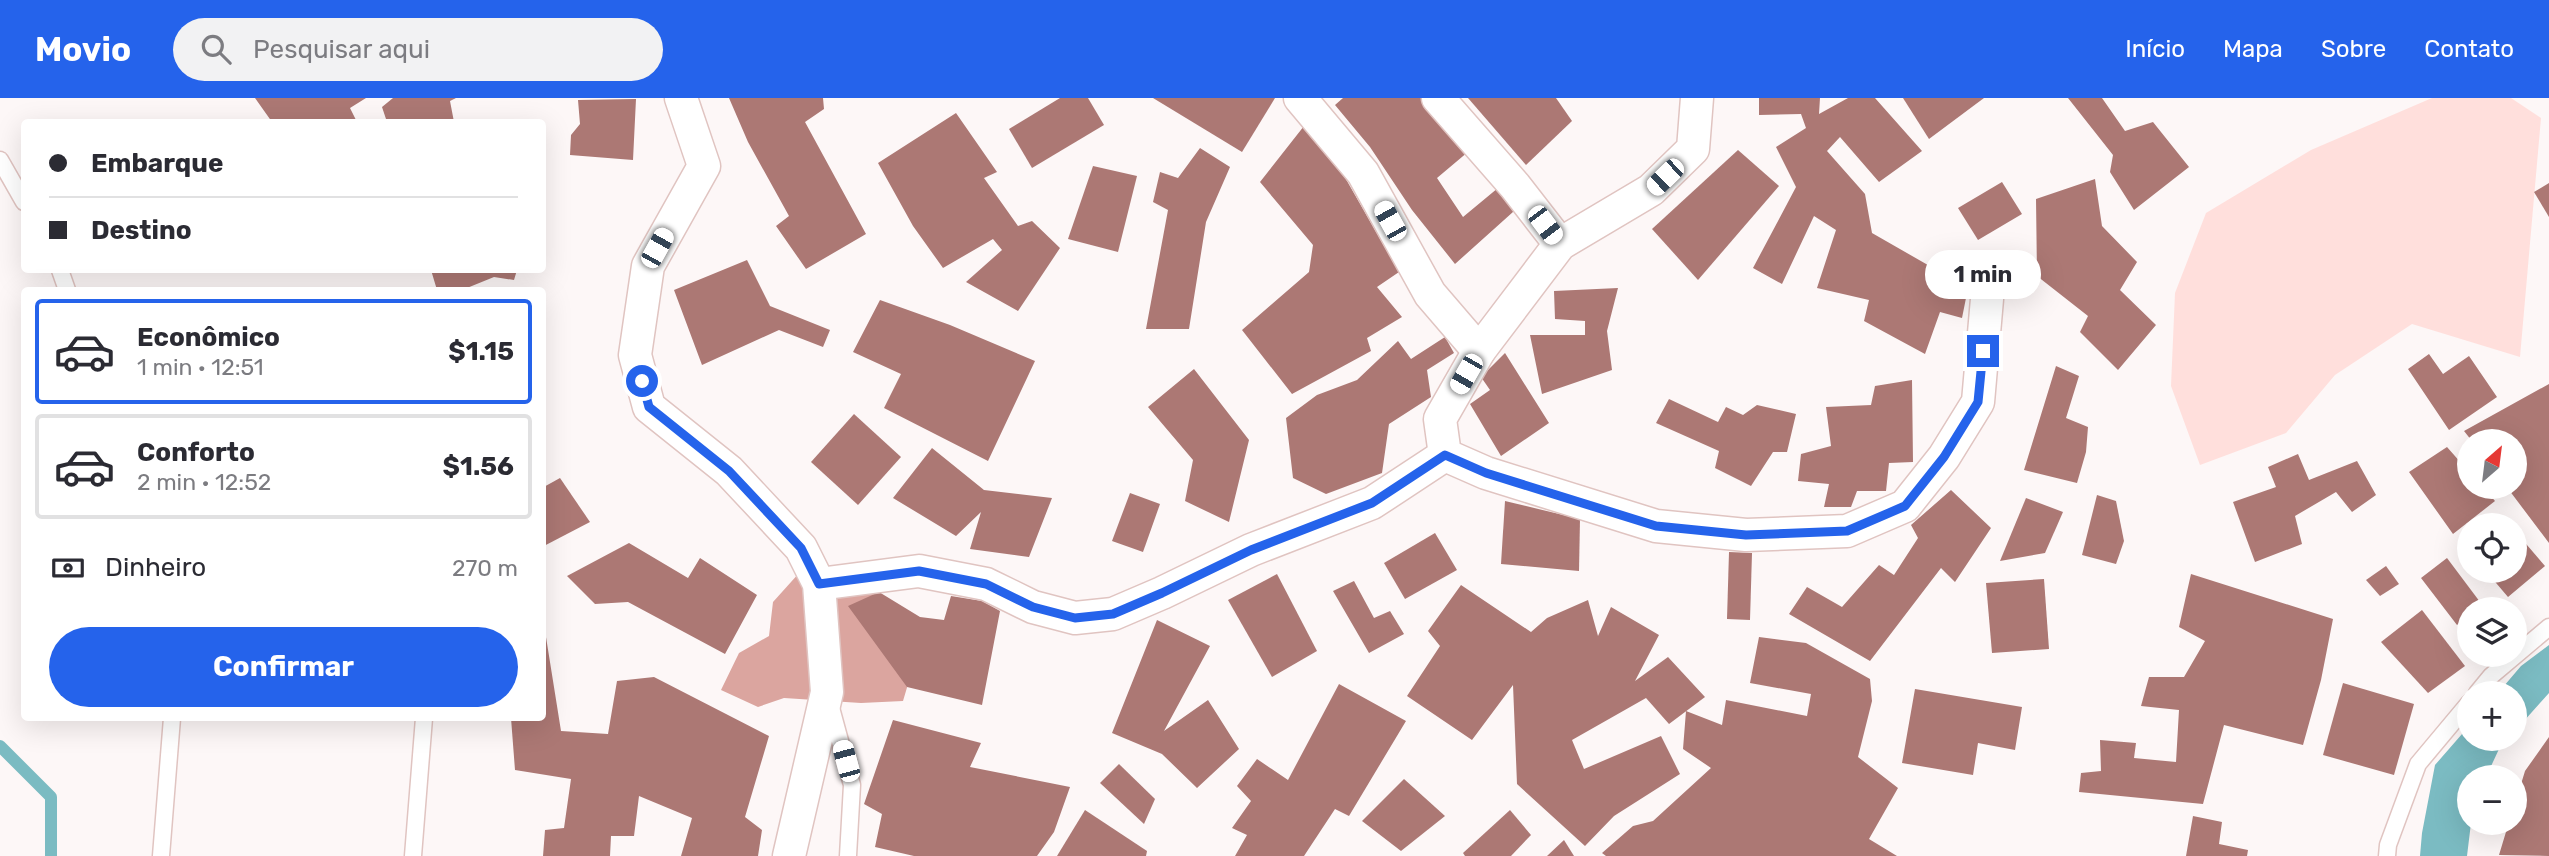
<!DOCTYPE html>
<html lang="pt">
<head>
<meta charset="utf-8">
<style>
	body { margin:0; font-family:Rubik,sans-serif; background:#f2f2f3; color:#2b2b33; height:100vh; display:flex; flex-direction:column; font-size:26px; white-space:nowrap }
	* { box-sizing:border-box; margin:0 }
	p { font-size:23px; color:#7c7c81 }
	.icon { flex:none; width:38px; height:38px; fill:none; stroke:currentColor; stroke-width:2; stroke-linecap:round; stroke-linejoin:round }
	.map { position:relative; flex:1; overflow:hidden }
	.sheet { position:absolute; left:21px; top:189px; width:525px; height:434px; display:flex; flex-direction:column; background:#fff; border-radius:7px; box-shadow:0 7px 28px #0002 }
	.sheet>* { flex:none }
	.banner { position:absolute; left:21px; top:21px; width:525px; height:154px; border-radius:7px; box-shadow:0 7px 28px #0002; display:grid; align-content:center; height:154px; padding:0 28px; background:#fff }
	.needle { width:46px; rotate:28deg }
	.fabs { position:absolute; left:2457px; top:331px; display:grid; gap:14px }
	.fabs a { display:grid; place-items:center; width:70px; height:70px; border-radius:50%; background:#fff; box-shadow:0 7px 28px #0002; font-size:35px }
	.end { position:absolute; width:32px; height:32px; margin:-16px; border:9px solid #2563eb; background:#fff; box-shadow:0 0 0 4px #fff }
	.from { border-radius:50% }
	.bubble { position:absolute; height:49px; border-radius:24px; background:#fff; box-shadow:0 7px 28px #0002; font-size:23px; font-weight:700; line-height:49px; text-align:center }
	.car { position:absolute; width:21px; height:42px; margin:-21px -10px; border-radius:9px; box-shadow:0 0 5px 2px #0007; background:linear-gradient(#fff 24%,#345 0 40%,#fff 0 76%,#345 0 86%,#fff 0) }
	.banner b { display:flex; align-items:center; gap:24px; height:66px; font-size:26px }
	.banner b+b { border-top:2px solid #e1e1e2 }
	.banner i { width:18px; height:18px; background:#2b2b33 }
	ul { padding:12px 0 0; list-style:none }
	li { display:flex; align-items:center; gap:21px; height:105px; margin:0 14px 10px; padding:0 14px; border:4px solid #e1e1e2; border-radius:7px }
	li div { flex:1 }
	li b { display:block; font-size:26px }
	li em { font-style:normal; font-weight:700 }
	li.selected { border-color:#2563eb }
	li>.icon { width:63px; height:63px; stroke-width:1.5 }
	.pay { display:flex; align-items:center; gap:18px; height:77px; padding:0 28px; font-size:26px }
	.pay p { margin-inline-start:auto }
	.cta { display:flex; gap:14px; margin-top:auto; padding:14px 28px }
	.cta a { flex:1; height:80px; border-radius:42px; background:#2563eb; color:#fff; font-size:28px; font-weight:700; line-height:80px; text-align:center }
	header { display:flex; align-items:center; gap:42px; box-sizing:border-box; height:98px; padding:0 35px; background:#2563eb; color:#fff }
	header strong { font-size:33px }
	nav { display:flex; gap:38px; margin-inline-start:auto; font-size:24px }
	.search { width:490px; height:63px; background:#f2f2f3; display:flex; align-items:center; gap:18px; box-sizing:border-box; padding:0 24px; border-radius:38px; color:#7c7c81; font-size:26px }
	.map>svg:first-child { display:block }
	.green { fill:#ffdfdc }
	.forest { fill:#dba59f }
	.water { fill:#7bbbc2 }
	.lines { fill:none; stroke-linecap:round; stroke-linejoin:round }
	.stream { stroke:#7bbbc2; stroke-width:12 }
	.building { fill:#ac7874 }
	.lane-casing { stroke:#e0c4c1; stroke-width:19 }
	.street-casing { stroke:#e0c4c1; stroke-width:35 }
	.lane { stroke:#fff; stroke-width:16 }
	.street { stroke:#fff; stroke-width:32 }
	.route { stroke:#2563eb; stroke-width:9 }
</style>
</head>
<body>
<header>
<strong>Movio</strong>
<div class="search"><svg class="icon" aria-label="search" viewBox="0 0 24 24"><circle cx="10" cy="10" r="6"/><path d="M15 15l6 6"/></svg>Pesquisar aqui</div>
<nav><a>Início</a><a>Mapa</a><a>Sobre</a><a>Contato</a></nav>
</header>
<div class="map">
<svg width="2549" height="758" viewBox="0 0 2549 758">
	<rect width="100%" height="100%" fill="#fdf7f7"/>
	<path class="green" d="M2432 0H2511L2541 20 2520 259 2412 226 2335 277 2286 335 2200 367 2171 288 2175 195 2206 115 2311 52Z"/>
	<path class="forest" d="M809 464 879 494 914 566 903 603 861 605 784 600 758 609 721 592 739 555 769 538 773 504Z"/>
	<g class="water">
		<path d="M2549 547V595L2515 633V595H2498L2521 568Z"/>
		<path d="M2469 628V640L2508 641 2499 651 2486 679H2469L2471 725 2467 758H2420L2422 735 2435 667Z"/>
	</g>
	<g class="lines">
		<path class="stream" d="M0 648 51 699V758"/>
	</g>
	<g class="building">
		<path d="M255 0H366L350 10 357 24H272Z"/>
		<path d="M393 0H456L450 3 454 24H387L382 9Z"/>
		<path d="M729 0H823L824 11 805 24 866 136 806 171 776 128 789 118 748 44Z"/>
		<path d="M1060 0H1088L1104 27 1032 70 1009 31Z"/>
		<path d="M1153 0H1275L1242 54Z"/>
		<path d="M1343 0H1433L1475 48 1437 80 1463 119 1504 85 1523 105 1455 166 1412 112 1370 49 1335 7Z"/>
		<path d="M1468 0H1556L1572 23 1526 67Z"/>
		<path d="M1759 0H1820L1819 16 1848 0H1875L1922 53 1879 84 1840 39 1827 53 1865 96 1872 135 1968 190 1962 220 1940 214 1925 256 1864 223 1869 202 1817 190 1836 132 1814 118 1782 186 1753 170 1796 89 1776 49 1806 30 1801 16 1759 17Z"/>
		<path d="M1903 0H1984L1929 41Z"/>
		<path d="M2068 0H2102L2125 33 2153 24 2189 69 2134 112 2110 74 2113 57Z"/>
		<path d="M636 1 633 62 570 57 571 37 580 26 578 2Z"/>
		<path d="M956 15 997 74 984 80 1018 128 1032 123 1060 150 1018 213 966 184 1002 152 993 141 943 170 913 128 878 65Z"/>
		<path d="M1304 28 1339 69 1399 174 1377 189 1402 219 1367 240 1371 253 1292 296 1242 232 1309 174 1313 147 1260 84Z"/>
		<path d="M1200 50 1230 69 1206 124 1189 231H1146L1168 112 1153 104 1160 74 1178 80Z"/>
		<path d="M1738 52 1779 88 1698 182 1652 131Z"/>
		<path d="M1093 68 1137 78 1118 154 1068 141Z"/>
		<path d="M2095 81 2102 128 2137 164 2120 192 2156 227 2118 272 2080 234 2088 218 2037 178 2036 101Z"/>
		<path d="M2002 84 2022 116 1978 142 1958 110Z"/>
		<path d="M2549 85V119L2534 94Z"/>
		<path d="M747 162 770 208 830 232 823 249 779 232 702 267 674 192Z"/>
		<path d="M431 172H517L514 182 494 179 462 192H437Z"/>
		<path d="M1618 190 1607 233 1612 272 1542 296 1530 237H1585V223L1555 221 1554 193Z"/>
		<path d="M880 202 950 227 1035 263 988 363 884 310 901 276 853 254Z"/>
		<path d="M1445 239 1454 255 1427 272 1431 299 1389 326 1382 375 1326 396 1293 380 1286 320 1317 297 1357 282 1398 243 1411 261Z"/>
		<path d="M1505 255 1549 325 1501 358 1470 306 1490 292 1481 279Z"/>
		<path d="M2429 256 2443 276 2469 258 2497 299 2449 332 2408 271Z"/>
		<path d="M2056 268 2079 278 2066 320 2088 329 2086 354 2077 385 2024 372Z"/>
		<path d="M1194 271 1249 342 1229 424 1185 403 1193 362 1148 309Z"/>
		<path d="M1912 282 1913 364 1889 365 1886 393H1857L1851 409H1824L1829 386 1798 383 1801 356 1831 348 1826 309 1871 307 1875 288Z"/>
		<path d="M2549 286V445L2506 388H2515V343H2472L2464 333Z"/>
		<path d="M1669 301 1718 324 1726 309 1743 317 1757 307 1796 316 1787 354H1773L1751 388 1715 370 1719 353 1656 325Z"/>
		<path d="M854 316 901 359 858 407 811 364Z"/>
		<path d="M2447 349 2469 374V388H2482L2495 403 2453 436 2409 374Z"/>
		<path d="M932 350 984 392 1052 400 1029 459 970 451 981 414 956 438 893 400Z"/>
		<path d="M2298 356 2309 382 2357 363 2376 397 2352 414 2336 394 2295 418 2302 446 2255 464 2233 404 2276 389 2268 369Z"/>
		<path d="M560 380 590 424 542 449V390Z"/>
		<path d="M1951 392 1991 430 1955 484 1941 470 1870 563 1789 516 1807 489 1842 509 1879 467 1894 477 1918 440 1911 427Z"/>
		<path d="M1130 395 1160 406 1143 454 1112 443Z"/>
		<path d="M2097 397 2116 403 2124 443 2116 466 2082 457Z"/>
		<path d="M2026 400 2063 414 2045 455 2000 463Z"/>
		<path d="M1505 403 1580 421 1579 473 1501 466Z"/>
		<path d="M2502 417 2510 427H2490Z"/>
		<path d="M2515 433 2545 468 2508 499 2485 472H2515Z"/>
		<path d="M1435 435 1457 472 1405 501 1384 465Z"/>
		<path d="M629 445 688 480 700 460 757 497 725 556 628 504 595 506 567 478Z"/>
		<path d="M1729 454 1752 455 1750 522 1727 521Z"/>
		<path d="M2447 460 2483 508 2479 511H2469V518L2457 527 2421 480Z"/>
		<path d="M2386 468 2399 486 2380 498 2366 482Z"/>
		<path d="M1277 476 1317 553 1272 579 1228 502Z"/>
		<path d="M2191 476 2333 521 2321 582 2303 647 2224 627 2203 706 2079 694 2081 675 2101 673 2100 642 2136 645 2134 660 2176 664 2179 612 2141 608 2149 579H2184L2205 543 2179 529Z"/>
		<path d="M2044 481 2049 551 1992 555 1986 485Z"/>
		<path d="M1354 483 1374 520 1390 513 1404 536 1369 555 1333 493Z"/>
		<path d="M1461 487 1531 534 1547 520 1588 502 1598 538 1611 509 1659 537 1635 583 1668 559 1705 599 1669 626 1646 600 1572 642 1584 671 1661 638 1680 676 1614 718 1585 748 1517 686 1513 587 1472 642 1407 598 1440 548 1428 533Z"/>
		<path d="M879 494 920 519 944 522 951 498 982 503 1000 513 982 607 907 589 848 508Z"/>
		<path d="M2422 512 2465 568 2428 595 2381 544Z"/>
		<path d="M542 514 561 633 608 636 617 583 654 579 769 638 745 719 762 732 758 758H681L692 720 639 698 634 738H611L610 758H543L545 732 564 730 571 681 515 672 511 620H542Z"/>
		<path d="M1157 522 1210 548 1164 633 1208 602 1239 651 1197 690 1162 656 1112 635Z"/>
		<path d="M1759 539 1806 545 1870 581 1872 603 1858 659 1898 690 1869 741 1897 758H1606L1602 755 1633 728 1653 723 1711 670 1683 651 1686 613 1722 627 1726 602 1807 618 1811 596 1750 585Z"/>
		<path d="M2343 585 2414 606 2394 677 2323 657Z"/>
		<path d="M1339 586 1406 623 1349 718 1335 711 1304 758H1235L1247 737 1232 730 1251 703 1237 688 1257 661 1288 682Z"/>
		<path d="M1915 591 2022 609 2015 652 1978 645 1973 677 1902 665Z"/>
		<path d="M893 622 981 645 970 669 1070 689 1054 734 1037 758H914L875 749 882 716 864 706Z"/>
		<path d="M2549 639V758L2499 757 2509 724H2515V706L2525 673Z"/>
		<path d="M1119 666 1155 701 1144 726 1100 685Z"/>
		<path d="M1404 681 1445 718 1401 753 1362 723Z"/>
		<path d="M1085 712 1147 753 1146 758H1057Z"/>
		<path d="M1510 712 1531 737 1511 758H1465L1463 755Z"/>
		<path d="M2193 718 2222 724 2219 746 2248 752 2247 758H2186Z"/>
		<path d="M1564 742 1574 758H1547Z"/>
	</g>
	<g class="lines">
		<defs>
			<g id="lane">
				<path d="M0 62 24 104"/>
				<path d="M60 172 67 192"/>
				<path d="M2477 595 2491 578 2549 529"/>
				<path d="M830 606 852 687 848 758"/>
				<path d="M161 758 172 620"/>
				<path d="M413 758 424 620"/>
				<path d="M2387 758 2388 747 2418 666 2469 605"/>
			</g>
			<g id="street">
				<path d="M681 0 704 68 648 168 635 257 649 309 729 373 801 450 819 486 827 594 789 758"/>
				<path d="M1300 0 1363 75 1430 196 1479 253"/>
				<path d="M1438 0 1515 88 1560 146"/>
				<path d="M1697 0 1693 51 1651 92 1560 146 1479 253 1440 321 1445 357 1486 375 1656 428 1746 437 1847 433 1905 408 1944 359 1978 304 1987 201"/>
				<path d="M819 486 919 473 986 486 1033 509 1075 520 1113 516 1162 495 1251 452 1372 405 1445 357"/>
			</g>
		</defs>
		<use href="#lane" class="lane-casing"/>
		<use href="#street" class="street-casing"/>
		<use href="#lane" class="lane"/>
		<use href="#street" class="street"/>
	</g>
	<g class="lines">
		<path class="route" d="M642 283 649 309 729 373 801 450 819 486 919 473 986 486 1033 509 1075 520 1113 516 1162 495 1251 452 1372 405 1445 357 1486 375 1656 428 1746 437 1847 433 1905 408 1944 359 1978 304 1983 253"/>
	</g>
</svg>
<div class="fabs">
<a><svg class="needle" viewBox="-14 -14 28 28"><path d="M0-13l5 13h-10z" fill="#e53935"/><path d="M0 13l5-13h-10z" fill="#7c7c81"/></svg></a>
<a><svg class="icon" aria-label="locate" viewBox="0 0 24 24"><circle cx="12" cy="12" r="6"/><path d="M12 2v4M12 18v4M2 12h4M18 12h4"/></svg></a>
<a><svg class="icon" aria-label="layers" viewBox="0 0 24 24"><path d="M12 4l9 5-9 5-9-5zM3 14l9 5 9-5"/></svg></a>
<a>+</a>
<a>−</a>
</div>
<i class="end from" style="left:642px;top:283px"></i>
<i class="end" style="left:1983px;top:253px"></i>
<div class="bubble" style="left:1925px;top:152px;width:116px">1 min</div>
<i class="car" style="left:1665px;top:79px;rotate:226deg"></i>
<i class="car" style="left:1390px;top:123px;rotate:331deg"></i>
<i class="car" style="left:1545px;top:127px;rotate:143deg"></i>
<i class="car" style="left:657px;top:150px;rotate:29deg"></i>
<i class="car" style="left:1466px;top:276px;rotate:210deg"></i>
<i class="car" style="left:846px;top:663px;rotate:345deg"></i>
<div class="banner">
<b><i class="from"></i>Embarque</b>
<b><i></i>Destino</b>
</div>
<section class="sheet">
<ul>
<li class="selected"><svg class="icon" aria-label="car" viewBox="0 0 24 24"><path d="M5 17H2v-5l4-1 3-4h7l3 4 3 1v5h-3M9 17h6M6 11h13"/><circle cx="7" cy="17" r="2"/><circle cx="17" cy="17" r="2"/></svg><div><b>Econômico</b><p>1 min · 12:51</p></div><em>$1.15</em></li>
<li><svg class="icon" aria-label="car" viewBox="0 0 24 24"><path d="M5 17H2v-5l4-1 3-4h7l3 4 3 1v5h-3M9 17h6M6 11h13"/><circle cx="7" cy="17" r="2"/><circle cx="17" cy="17" r="2"/></svg><div><b>Conforto</b><p>2 min · 12:52</p></div><em>$1.56</em></li>
</ul>
<div class="pay"><svg class="icon" aria-label="cash" viewBox="0 0 24 24"><path d="M3 7h18v10H3z"/><circle cx="12" cy="12" r="2"/></svg>Dinheiro<p>270 m</p></div>
<div class="cta"><a>Confirmar</a></div>
</section>
</div>
</body>
</html>
